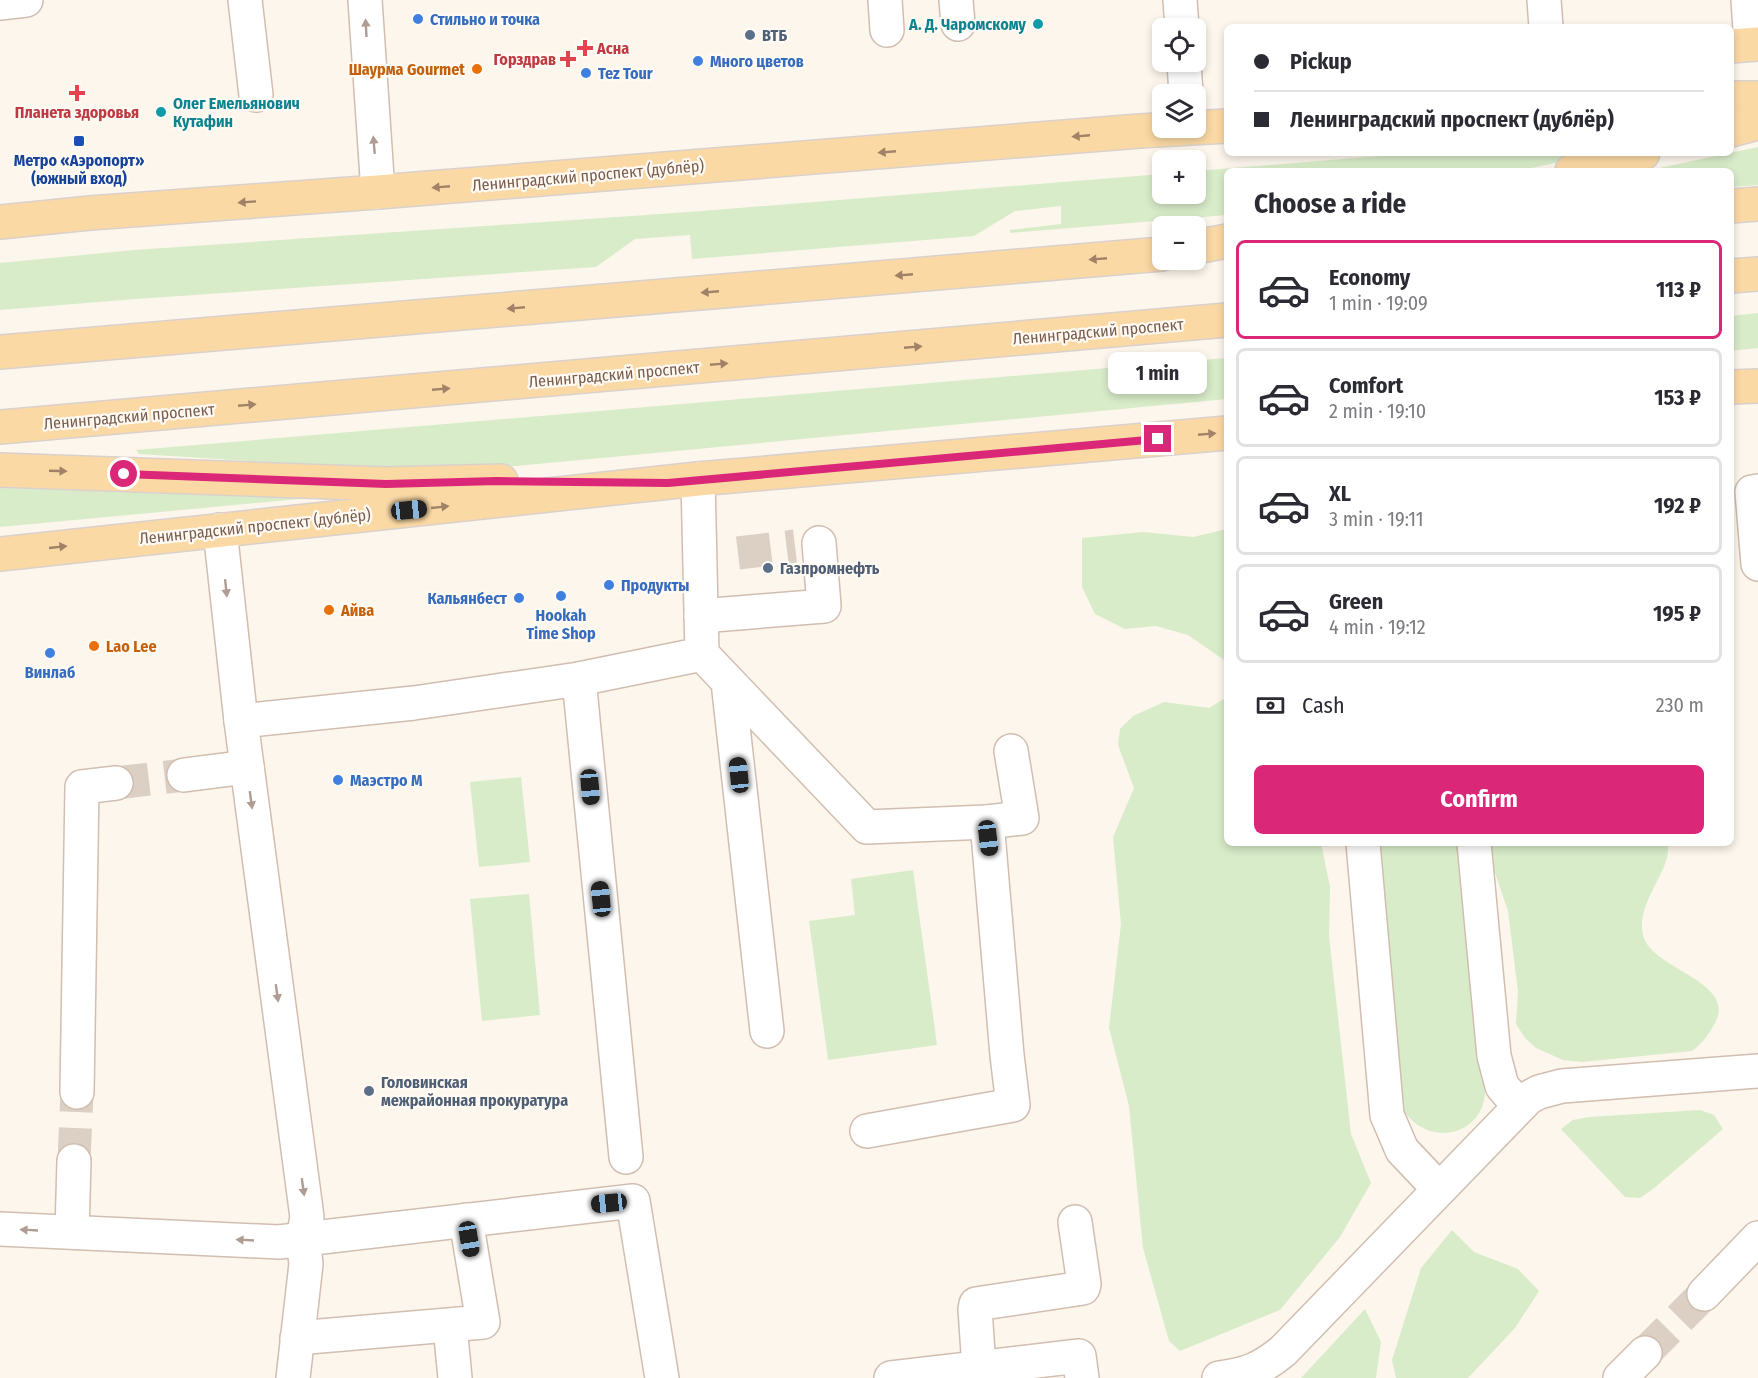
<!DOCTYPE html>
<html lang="en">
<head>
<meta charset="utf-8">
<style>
	body { margin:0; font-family:"Fira Sans Condensed",sans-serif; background:#f7f7f7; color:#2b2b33; height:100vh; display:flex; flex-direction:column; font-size:22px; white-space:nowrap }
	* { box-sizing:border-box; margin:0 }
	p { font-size:20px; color:#7c7c81 }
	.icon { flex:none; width:33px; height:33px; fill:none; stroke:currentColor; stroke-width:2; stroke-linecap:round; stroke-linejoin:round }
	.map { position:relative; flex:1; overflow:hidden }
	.panel { position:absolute; left:1224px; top:168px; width:510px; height:678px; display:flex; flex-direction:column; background:#fff; border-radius:9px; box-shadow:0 3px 9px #0003 }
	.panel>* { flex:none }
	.banner { position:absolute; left:1224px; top:24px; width:510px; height:132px; border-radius:9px; box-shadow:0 3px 9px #0003; display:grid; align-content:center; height:132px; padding:0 30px; background:#fff }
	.controls { position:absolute; left:1152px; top:18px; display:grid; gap:12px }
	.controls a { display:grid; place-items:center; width:54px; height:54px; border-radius:9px; background:#fff; box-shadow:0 3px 9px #0003; font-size:30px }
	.end { position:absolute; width:27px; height:27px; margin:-14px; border:8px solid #db2777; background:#fff; box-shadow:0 0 0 3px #fff }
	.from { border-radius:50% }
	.bubble { position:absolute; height:42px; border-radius:9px; background:#fff; box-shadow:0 3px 9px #0003; font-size:20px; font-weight:700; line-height:42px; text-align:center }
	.car { position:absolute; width:18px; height:36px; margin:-18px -9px; border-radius:8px; box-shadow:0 0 4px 2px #0007; background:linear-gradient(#222 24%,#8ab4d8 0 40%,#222 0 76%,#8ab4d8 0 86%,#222 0) }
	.banner b { display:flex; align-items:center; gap:21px; height:57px; font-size:22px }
	.banner b+b { border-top:2px solid #e1e1e2 }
	.banner i { width:15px; height:15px; background:#2b2b33 }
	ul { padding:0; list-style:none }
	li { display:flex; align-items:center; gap:18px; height:99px; margin:0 12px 9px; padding:0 18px; border:3px solid #e1e1e2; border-radius:9px }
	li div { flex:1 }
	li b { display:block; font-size:22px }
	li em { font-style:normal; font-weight:700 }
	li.current { border-color:#db2777 }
	li>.icon { width:54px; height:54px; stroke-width:1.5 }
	h2 { padding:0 30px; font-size:27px; line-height:72px }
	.pay { display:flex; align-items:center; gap:15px; height:66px; padding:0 30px; font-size:22px }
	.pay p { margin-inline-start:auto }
	.action { display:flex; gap:12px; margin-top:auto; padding:12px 30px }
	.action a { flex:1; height:69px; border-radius:9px; background:#db2777; color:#fff; font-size:24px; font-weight:700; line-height:69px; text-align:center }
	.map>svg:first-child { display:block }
	.green { fill:#d8ecc9 }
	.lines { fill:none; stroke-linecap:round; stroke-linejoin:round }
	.minor-tunnel { stroke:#dcd0c4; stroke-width:33; stroke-dasharray:33 16; stroke-linecap:butt }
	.minor-casing { stroke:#d1beb0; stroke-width:36 }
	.major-casing { stroke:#dad1cd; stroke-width:36 }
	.minor { stroke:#fff; stroke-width:33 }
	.major { stroke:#fbd9a5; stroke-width:33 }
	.oneway { fill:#af9d94 }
	.oneway2 { fill:#a18267 }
	.route { stroke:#db2777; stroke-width:8 }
	.shop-dot { fill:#3f7fe0; stroke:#fffaf3; stroke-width:2 }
	.culture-dot { fill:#0f9aa8; stroke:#fffaf3; stroke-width:2 }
	.service-dot { fill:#5c6f8a; stroke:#fffaf3; stroke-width:2 }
	.health-dot { fill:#e0444e; stroke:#fffaf3; stroke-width:2 }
	.food-dot { fill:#e8710a; stroke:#fffaf3; stroke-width:2 }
	.transit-dot { fill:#1a4fb4; stroke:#fffaf3; stroke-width:2 }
	.labels { text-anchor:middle; stroke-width:4.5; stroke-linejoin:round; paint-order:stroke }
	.shop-label { font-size:16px; font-weight:bold; fill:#366cbe; stroke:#fffaf3; text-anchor:start }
	.culture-label { font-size:16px; font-weight:bold; fill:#0d838f; stroke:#fffaf3; text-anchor:end }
	.service-label { font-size:16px; font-weight:bold; fill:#4e5e75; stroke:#fffaf3; text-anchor:start }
	.health-label { font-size:16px; font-weight:bold; fill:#be3a42; stroke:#fffaf3; text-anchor:start }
	.food-label { font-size:16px; font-weight:bold; fill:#c56008; stroke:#fffaf3; text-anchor:start }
	.transit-label { font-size:16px; font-weight:bold; fill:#164399; stroke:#fffaf3 }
	.street-label { font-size:16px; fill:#7a5c4d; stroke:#fffaf3 }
</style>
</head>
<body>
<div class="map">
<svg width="1758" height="1378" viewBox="0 0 1758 1378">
	<rect width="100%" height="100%" fill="#fdf6ec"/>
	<g class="green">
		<path d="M1758 147V185L1731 187V171H1645Z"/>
		<path d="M1416 153H1603L1517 171H1227V215L1010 233V230L1061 224V206L1015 211 974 236 692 259 690 235 635 239 596 267 136 299 0 310V263L134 250 689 212 1162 174V194H1196V171Z"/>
		<path d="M1758 313V348L1731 351V316Z"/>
		<path d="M1227 358V399L495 468 386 470 139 454 136 450Z"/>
		<path d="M0 483 299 492V499L0 527Z"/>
		<path d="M1227 529V662L1188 635 1156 626 1125 629 1095 614 1082 587V538L1143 532 1193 537Z"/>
		<path d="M1227 697V843H1321L1330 887 1329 936 1351 1134 1371 1183 1340 1237 1280 1310 1180 1351 1169 1341 1143 1248 1129 1106 1109 1028 1121 924 1113 837 1134 788 1118 745 1120 729 1133 716 1164 702 1209 708Z"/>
		<path d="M521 777 530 862 479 867 470 782Z"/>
		<path d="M1376 843H1462L1485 1095C1479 1141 1420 1146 1401 1105Z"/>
		<path d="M1492 843H1668C1668 849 1668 856 1666 861 1658 885 1637 909 1643 935 1650 969 1738 981 1715 1023 1708 1035 1704 1042 1692 1051L1582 1062 1563 1060 1536 1048 1525 1038 1516 1024 1518 992 1508 911 1493 867 1491 852Z"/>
		<path d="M913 870 937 1045 828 1060 809 921 855 915 851 879Z"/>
		<path d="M529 894 540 1015 482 1021 470 899Z"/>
		<path d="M1700 1110 1714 1115 1723 1129 1653 1189 1640 1198 1625 1197 1561 1129 1573 1120 1589 1117Z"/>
		<path d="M1452 1230 1474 1252 1518 1269 1539 1291 1515 1328 1468 1378H1396L1392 1360 1421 1268Z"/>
		<path d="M1365 1309 1381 1342 1376 1378H1301Z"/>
	</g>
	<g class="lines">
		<g class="minor-tunnel">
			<path d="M738 553 795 546"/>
			<path d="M116 783 184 775"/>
			<path d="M74 1161 77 1092"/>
			<path d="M1645 1353 1704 1294"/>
		</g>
		<defs>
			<g id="minor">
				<path d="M245 0 256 95"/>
				<path d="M365 0 378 192"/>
				<path d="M885 0 887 30"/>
				<path d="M956 0 958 24"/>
				<path d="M1180 0 1182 28"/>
				<path d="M1544 0 1546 27"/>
				<path d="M1748 0 1751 44"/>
				<path d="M0 3 26 0"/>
				<path d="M1184 62 1186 94"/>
				<path d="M1758 491 1752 492 1758 564"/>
				<path d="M220 530 241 721 307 1217 303 1239 306 1264 293 1378"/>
				<path d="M701 616 824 606 819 543"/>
				<path d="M702 654 867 827 987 822 1007 1055 1013 1105 867 1131"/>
				<path d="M579 679 626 1157"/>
				<path d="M728 682 767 1031"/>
				<path d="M241 721 414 703 579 679 702 654 698 479"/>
				<path d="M184 775 247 767"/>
				<path d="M987 822 1022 818 1011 751"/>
				<path d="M1363 843 1387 1115 1402 1150 1439 1189"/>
				<path d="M1474 843 1494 1056 1502 1086 1519 1106"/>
				<path d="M77 1092 82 787 116 783"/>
				<path d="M0 1229 279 1242 633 1201 662 1378"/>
				<path d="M72 1232 74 1161"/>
				<path d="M1704 1294 1758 1238"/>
				<path d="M450 1326 455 1378"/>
				<path d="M297 1338 483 1322 466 1220"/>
				<path d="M979 1368 975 1309 976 1304 1083 1288 1084 1284 1075 1222"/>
				<path d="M891 1378 1079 1356 1082 1378"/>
				<path d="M1219 1378C1248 1374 1261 1369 1283 1351L1528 1098 1539 1092 1562 1086 1758 1071"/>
				<path d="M1620 1378 1645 1353"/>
			</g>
			<g id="major">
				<path d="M1731 46 1758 44"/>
				<path d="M1731 98H1758"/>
				<path d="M1731 130 1758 123"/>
				<path d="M1572 171 1643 153"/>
				<path d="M1731 206 1758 204"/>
				<path d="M0 222 90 213 378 192 1140 131 1227 126"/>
				<path d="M1196 247 1227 241"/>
				<path d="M1731 276 1758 274"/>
				<path d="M0 352 1162 254"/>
				<path d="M1731 387 1758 386"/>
				<path d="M0 427 1227 320"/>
				<path d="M0 470 386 484 501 481"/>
				<path d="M0 554 698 479 1227 433"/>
			</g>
		</defs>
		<use href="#minor" class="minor-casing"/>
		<use href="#major" class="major-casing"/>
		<use href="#minor" class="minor"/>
		<use href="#major" class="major"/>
	</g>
	<defs><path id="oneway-solid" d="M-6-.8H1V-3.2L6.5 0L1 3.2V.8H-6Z" transform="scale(1.5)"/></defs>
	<g class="oneway">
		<use href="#oneway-solid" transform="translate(366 28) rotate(-93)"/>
		<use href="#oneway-solid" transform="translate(374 145) rotate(-95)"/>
		<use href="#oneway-solid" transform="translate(226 588) rotate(84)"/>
		<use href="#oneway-solid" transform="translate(251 800) rotate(82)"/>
		<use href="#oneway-solid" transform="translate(277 993) rotate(82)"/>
		<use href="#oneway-solid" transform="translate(303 1187) rotate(82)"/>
		<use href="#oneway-solid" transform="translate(29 1230) rotate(-177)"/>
		<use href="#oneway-solid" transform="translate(245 1240) rotate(-177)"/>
	</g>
	<g class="oneway2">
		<use href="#oneway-solid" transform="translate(1081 136) rotate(175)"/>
		<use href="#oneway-solid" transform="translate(887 152) rotate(175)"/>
		<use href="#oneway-solid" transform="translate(441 187) rotate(175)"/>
		<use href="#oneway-solid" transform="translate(247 202) rotate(176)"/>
		<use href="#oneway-solid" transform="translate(1098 259) rotate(175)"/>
		<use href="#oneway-solid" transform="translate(904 275) rotate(175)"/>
		<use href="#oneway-solid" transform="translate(710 292) rotate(175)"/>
		<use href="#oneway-solid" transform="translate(516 308) rotate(175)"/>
		<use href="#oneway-solid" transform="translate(913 347) rotate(-5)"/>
		<use href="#oneway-solid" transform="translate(719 364) rotate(-5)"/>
		<use href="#oneway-solid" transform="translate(441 389) rotate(-5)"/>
		<use href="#oneway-solid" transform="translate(247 405) rotate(-5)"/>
		<use href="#oneway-solid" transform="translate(1207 434) rotate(-5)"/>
		<use href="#oneway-solid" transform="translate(58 471) rotate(2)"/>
		<use href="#oneway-solid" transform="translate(440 507) rotate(-6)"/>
		<use href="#oneway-solid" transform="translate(58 547) rotate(-6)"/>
	</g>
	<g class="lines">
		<path class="route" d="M124 474 386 484 497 481 668 483 1158 439"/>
	</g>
	<g class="shop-dot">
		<circle cx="418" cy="19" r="6"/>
		<circle cx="698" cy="61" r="6"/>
		<circle cx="586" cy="73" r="6"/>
		<circle cx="609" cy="585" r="6"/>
		<circle cx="561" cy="596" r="6"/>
		<circle cx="519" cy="598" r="6"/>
		<circle cx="50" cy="653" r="6"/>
		<circle cx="338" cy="780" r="6"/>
	</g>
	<g class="culture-dot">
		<circle cx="1038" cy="24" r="6"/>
		<circle cx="161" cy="112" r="6"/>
	</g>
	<g class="service-dot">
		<circle cx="750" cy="35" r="6"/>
		<circle cx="768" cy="568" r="6"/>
		<circle cx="369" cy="1091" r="6"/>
	</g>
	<g class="health-dot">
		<path d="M582 39h6v6h6v6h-6v6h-6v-6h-6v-6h6z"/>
		<path d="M565 50h6v6h6v6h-6v6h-6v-6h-6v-6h6z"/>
		<path d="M74 84h6v6h6v6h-6v6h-6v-6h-6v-6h6z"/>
	</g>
	<g class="food-dot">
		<circle cx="477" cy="69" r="6"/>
		<circle cx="329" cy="610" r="6"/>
		<circle cx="94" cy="646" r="6"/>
	</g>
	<rect class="transit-dot" x="73" y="135" width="12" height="12" rx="3"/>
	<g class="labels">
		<g class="shop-label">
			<text x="430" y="25">Стильно и точка</text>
			<text x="710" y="67">Много цветов</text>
			<text x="598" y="79">Tez Tour</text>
			<text x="621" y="591">Продукты</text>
			<text x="507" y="604" text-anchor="end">Кальянбест</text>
			<text x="561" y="621" text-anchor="middle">Hookah<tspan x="561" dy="18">Time Shop</tspan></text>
			<text x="50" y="678" text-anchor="middle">Винлаб</text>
			<text x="350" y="786">Маэстро М</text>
		</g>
		<g class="culture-label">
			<text x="1026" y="30">А. Д. Чаромскому</text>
			<text x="173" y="109" text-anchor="start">Олег Емельянович<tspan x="173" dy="18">Кутафин</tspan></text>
		</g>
		<g class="service-label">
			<text x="762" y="41">ВТБ</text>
			<text x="780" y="574">Газпромнефть</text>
			<text x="381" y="1088">Головинская<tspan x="381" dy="18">межрайонная прокуратура</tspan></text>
		</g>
		<g class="health-label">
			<text x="597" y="54">Асна</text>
			<text x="556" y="65" text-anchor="end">Горздрав</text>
			<text x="77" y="118" text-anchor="middle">Планета здоровья</text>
		</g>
		<g class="food-label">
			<text x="465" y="75" text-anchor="end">Шаурма Gourmet</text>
			<text x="341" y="616">Айва</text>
			<text x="106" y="652">Lao Lee</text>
		</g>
		<g class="transit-label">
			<text x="79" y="166">Метро «Аэропорт»<tspan x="79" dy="18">(южный вход)</tspan></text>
		</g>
		<g class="street-label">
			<text transform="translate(588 175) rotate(-5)" y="6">Ленинградский проспект (дублёр)</text>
			<text transform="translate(1098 331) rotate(-5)" y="6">Ленинградский проспект</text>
			<text transform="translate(614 374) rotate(-5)" y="6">Ленинградский проспект</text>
			<text transform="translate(129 416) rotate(-5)" y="6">Ленинградский проспект</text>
			<text transform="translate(255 526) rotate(-6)" y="6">Ленинградский проспект (дублёр)</text>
		</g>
	</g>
</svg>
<div class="controls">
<a><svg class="icon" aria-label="locate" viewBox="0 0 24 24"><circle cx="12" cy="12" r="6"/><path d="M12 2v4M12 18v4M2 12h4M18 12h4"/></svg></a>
<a><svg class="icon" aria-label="layers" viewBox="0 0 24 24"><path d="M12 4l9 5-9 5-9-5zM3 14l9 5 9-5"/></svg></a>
<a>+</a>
<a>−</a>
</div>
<i class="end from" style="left:124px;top:474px"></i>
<i class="end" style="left:1158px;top:439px"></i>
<div class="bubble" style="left:1108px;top:352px;width:99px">1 min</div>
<i class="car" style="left:409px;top:510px;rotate:84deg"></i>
<i class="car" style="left:739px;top:775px;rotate:354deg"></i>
<i class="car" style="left:590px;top:787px;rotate:175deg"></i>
<i class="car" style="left:988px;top:838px;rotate:173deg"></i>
<i class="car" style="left:601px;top:899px;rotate:354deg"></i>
<i class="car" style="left:609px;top:1203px;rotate:264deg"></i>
<i class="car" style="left:469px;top:1239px;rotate:171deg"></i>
<div class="banner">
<b><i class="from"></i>Pickup</b>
<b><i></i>Ленинградский проспект (дублёр)</b>
</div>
<section class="panel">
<h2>Choose a ride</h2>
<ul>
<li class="current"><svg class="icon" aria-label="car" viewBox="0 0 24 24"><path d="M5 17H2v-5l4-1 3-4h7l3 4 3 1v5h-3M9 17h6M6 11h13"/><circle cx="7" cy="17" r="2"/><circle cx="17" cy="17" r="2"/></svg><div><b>Economy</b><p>1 min · 19:09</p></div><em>113 ₽</em></li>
<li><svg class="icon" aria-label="car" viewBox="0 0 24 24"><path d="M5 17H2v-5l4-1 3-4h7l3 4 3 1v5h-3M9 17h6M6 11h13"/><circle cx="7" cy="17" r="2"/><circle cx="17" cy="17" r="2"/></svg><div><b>Comfort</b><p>2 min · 19:10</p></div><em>153 ₽</em></li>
<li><svg class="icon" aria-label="car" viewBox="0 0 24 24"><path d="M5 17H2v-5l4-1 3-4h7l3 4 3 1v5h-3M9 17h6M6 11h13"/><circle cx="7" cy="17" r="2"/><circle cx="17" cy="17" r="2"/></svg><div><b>XL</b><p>3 min · 19:11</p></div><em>192 ₽</em></li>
<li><svg class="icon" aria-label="car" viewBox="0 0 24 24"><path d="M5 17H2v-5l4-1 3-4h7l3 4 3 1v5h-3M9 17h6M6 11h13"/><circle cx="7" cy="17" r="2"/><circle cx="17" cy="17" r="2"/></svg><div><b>Green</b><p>4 min · 19:12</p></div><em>195 ₽</em></li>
</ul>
<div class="pay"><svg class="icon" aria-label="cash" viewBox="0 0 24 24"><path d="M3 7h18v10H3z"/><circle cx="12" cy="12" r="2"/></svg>Cash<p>230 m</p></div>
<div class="action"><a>Confirm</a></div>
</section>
</div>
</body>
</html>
